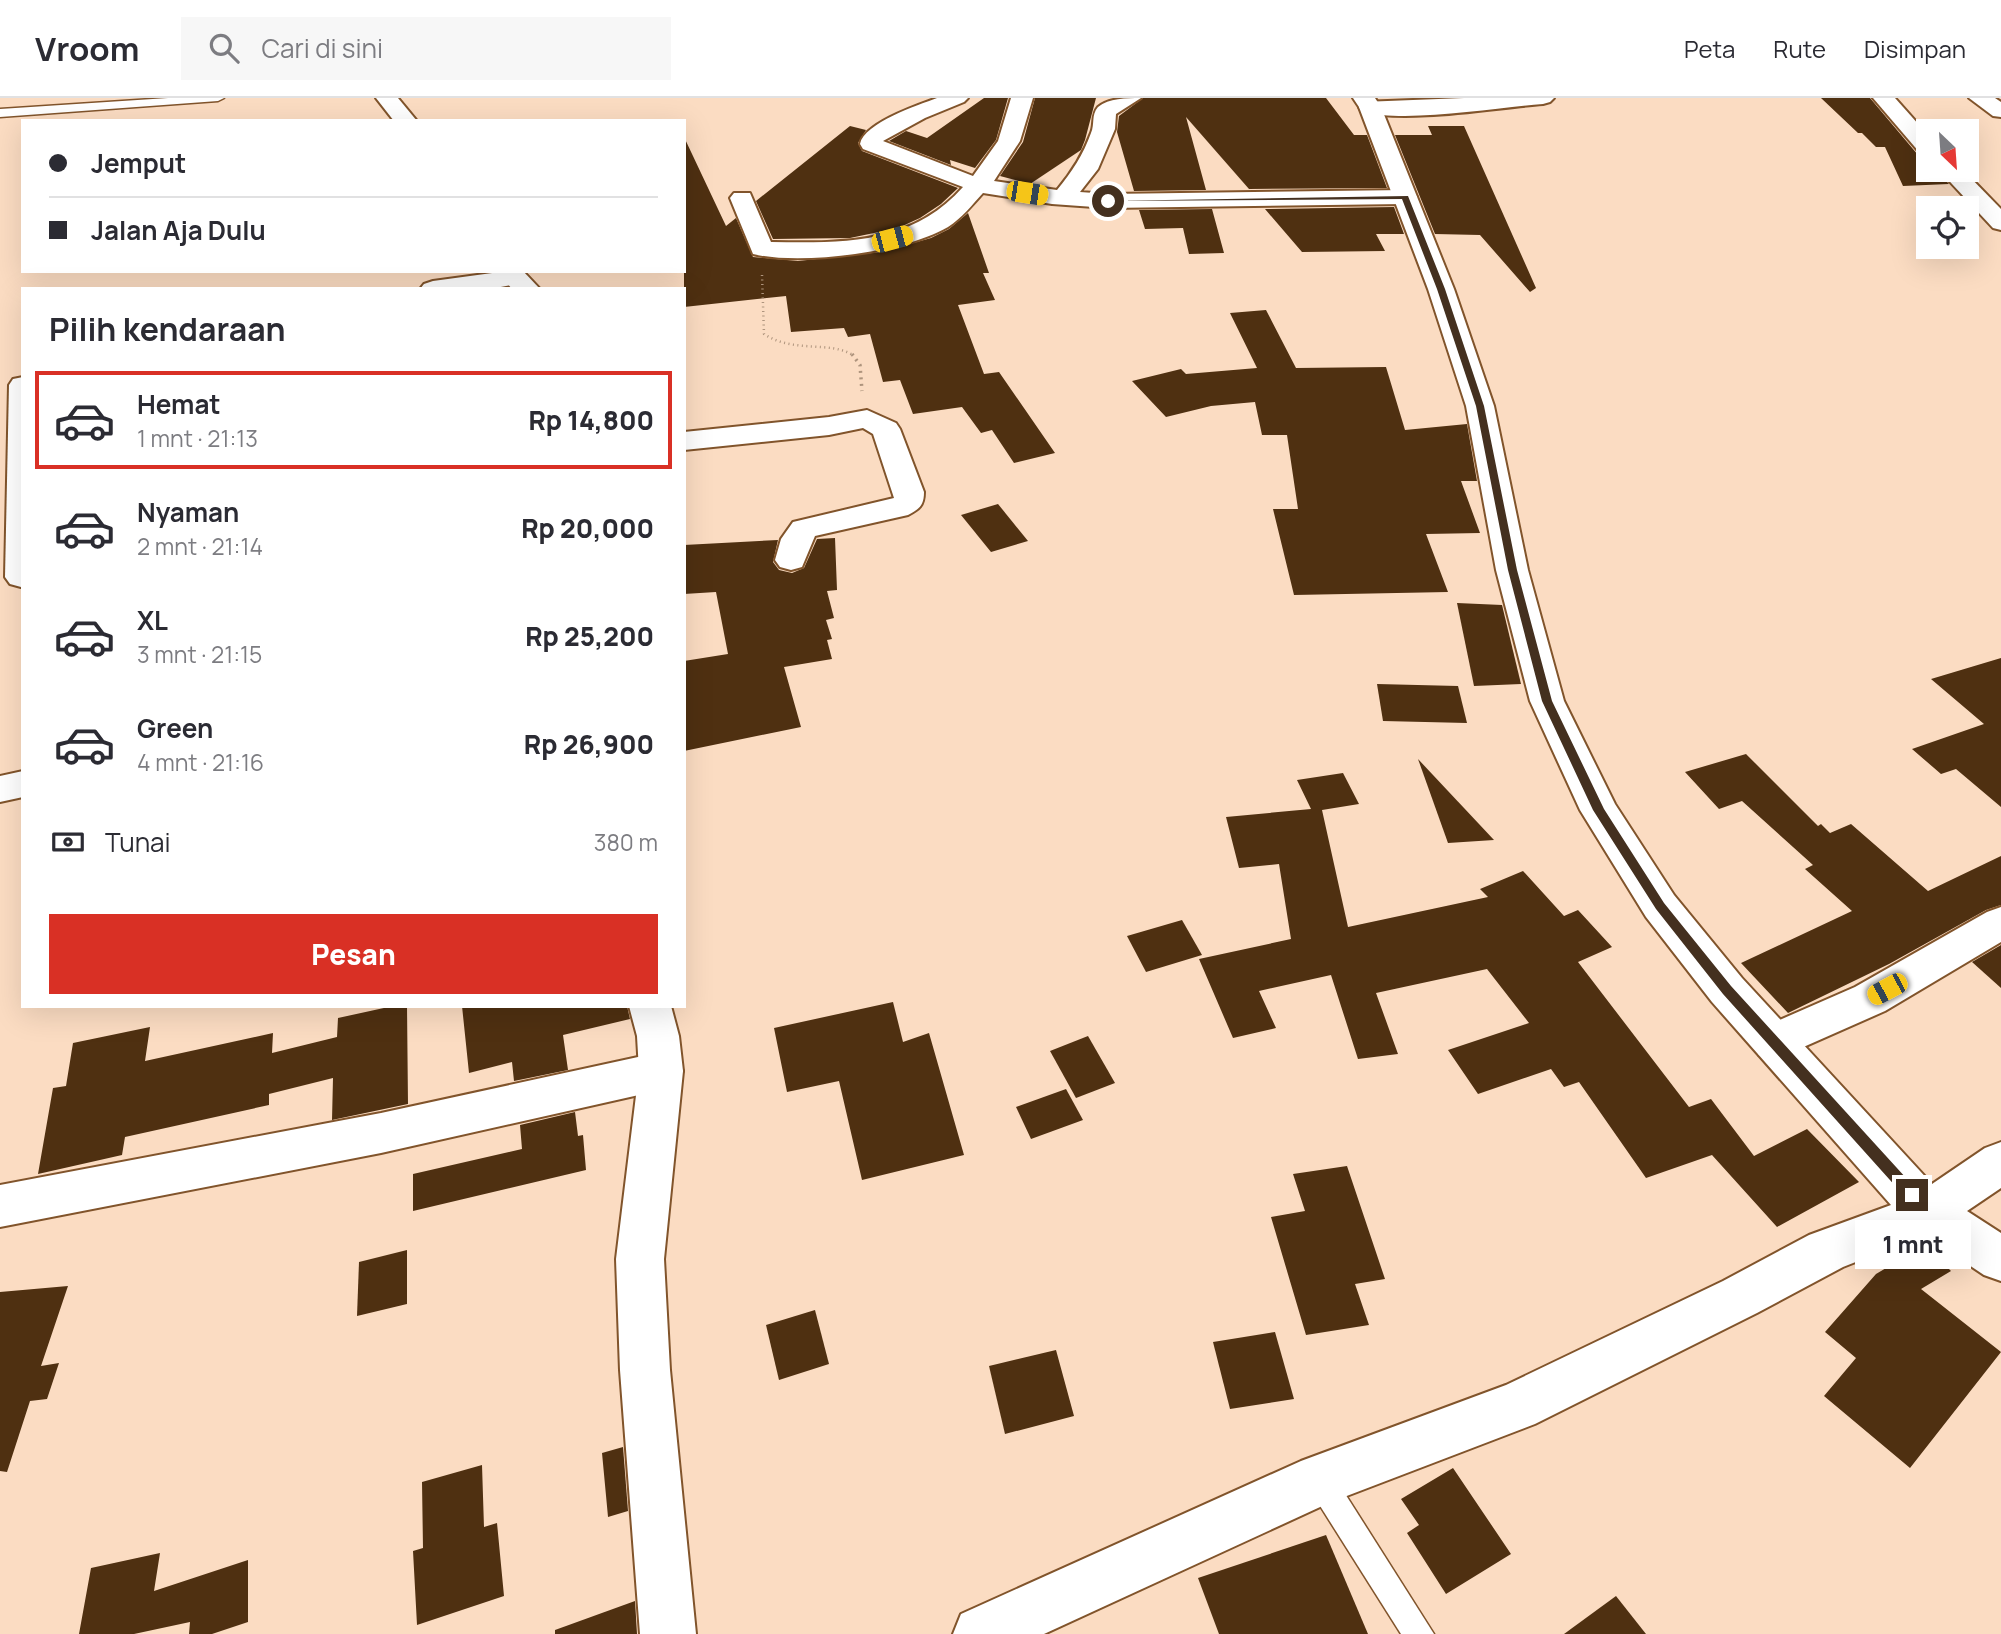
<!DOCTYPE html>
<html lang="id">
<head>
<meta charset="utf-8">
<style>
	body { margin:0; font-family:Manrope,sans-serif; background:#f7f7f7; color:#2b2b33; height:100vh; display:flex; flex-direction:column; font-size:26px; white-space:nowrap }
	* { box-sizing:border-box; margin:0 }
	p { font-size:23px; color:#7c7c81 }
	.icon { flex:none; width:38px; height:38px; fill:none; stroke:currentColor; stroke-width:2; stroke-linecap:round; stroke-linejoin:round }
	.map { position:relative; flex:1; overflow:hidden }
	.side { position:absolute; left:21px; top:189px; width:665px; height:721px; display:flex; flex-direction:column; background:#fff; border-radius:0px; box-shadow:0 7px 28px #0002 }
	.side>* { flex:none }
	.banner { position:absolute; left:21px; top:21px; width:665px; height:154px; border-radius:0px; box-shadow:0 7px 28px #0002; display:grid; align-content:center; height:154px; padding:0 28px; background:#fff }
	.needle { width:46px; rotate:155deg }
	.buttons { position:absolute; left:1916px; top:21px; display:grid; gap:14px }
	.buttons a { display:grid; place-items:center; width:63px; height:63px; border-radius:0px; background:#fff; box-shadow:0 7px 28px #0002; font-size:35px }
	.end { position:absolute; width:32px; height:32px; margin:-16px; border:9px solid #44301f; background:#fff; box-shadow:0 0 0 4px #fff }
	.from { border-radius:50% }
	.bubble { position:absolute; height:49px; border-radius:0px; background:#fff; box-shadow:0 7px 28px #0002; font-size:23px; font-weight:800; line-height:49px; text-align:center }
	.car { position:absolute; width:21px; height:42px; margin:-21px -10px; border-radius:9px; box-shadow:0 0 5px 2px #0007; background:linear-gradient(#f5c518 24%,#345 0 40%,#f5c518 0 76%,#345 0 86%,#f5c518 0) }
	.banner b { display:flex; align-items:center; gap:24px; height:66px; font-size:26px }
	.banner b+b { border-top:2px solid #e1e1e2 }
	.banner i { width:18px; height:18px; background:#2b2b33 }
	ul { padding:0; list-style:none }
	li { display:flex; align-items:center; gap:21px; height:98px; margin:0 14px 10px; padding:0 14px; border:4px solid transparent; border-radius:0px }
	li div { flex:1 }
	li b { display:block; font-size:26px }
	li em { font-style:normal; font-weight:800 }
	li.selected { border-color:#d93025 }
	li>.icon { width:63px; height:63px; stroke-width:1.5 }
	h2 { padding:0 28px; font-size:32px; line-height:84px }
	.pay { display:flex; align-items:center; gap:18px; height:77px; padding:0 28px; font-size:26px }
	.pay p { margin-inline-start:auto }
	.primary-button { display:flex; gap:14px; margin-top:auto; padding:14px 28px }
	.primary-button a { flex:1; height:80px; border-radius:0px; background:#d93025; color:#fff; font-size:28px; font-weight:800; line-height:80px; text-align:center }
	header { display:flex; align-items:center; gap:42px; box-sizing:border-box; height:98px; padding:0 35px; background:#fff; border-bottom:2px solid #e1e1e2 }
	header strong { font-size:33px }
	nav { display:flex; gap:38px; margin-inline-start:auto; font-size:24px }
	.search { width:490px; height:63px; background:#f7f7f7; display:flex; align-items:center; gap:18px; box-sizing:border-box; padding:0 24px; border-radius:0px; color:#7c7c81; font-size:26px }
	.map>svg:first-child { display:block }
	.building { fill:#4f3011 }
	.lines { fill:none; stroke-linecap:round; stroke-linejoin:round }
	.lane-casing { stroke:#81542b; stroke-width:3 }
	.street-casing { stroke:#81542b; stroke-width:4 }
	.secondary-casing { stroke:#81542b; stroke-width:4 }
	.path-far1 { stroke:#ae947d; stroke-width:2.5; stroke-dasharray:1 3.5; stroke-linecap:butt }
	.path { stroke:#ae947d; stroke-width:3.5; stroke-dasharray:2 4.5; stroke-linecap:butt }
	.lane { fill:#fff; fill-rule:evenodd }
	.street { fill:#fff; fill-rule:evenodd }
	.secondary { fill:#fff; fill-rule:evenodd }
	.route { fill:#44301f }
</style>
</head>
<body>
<header>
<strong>Vroom</strong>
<div class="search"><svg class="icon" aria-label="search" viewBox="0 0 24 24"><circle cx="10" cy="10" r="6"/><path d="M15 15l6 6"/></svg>Cari di sini</div>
<nav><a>Peta</a><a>Rute</a><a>Disimpan</a></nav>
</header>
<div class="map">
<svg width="2001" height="1536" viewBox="0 0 2001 1536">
	<rect width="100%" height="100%" fill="#fbdcc2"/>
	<g class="building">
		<path d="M984 0H1008L996 42 975 70 950 62 951 67 889 43 906 33 927 40Z"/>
		<path d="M1035 0H1096L1085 42 1081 52 1030 86 1000 78 1023 44Z"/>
		<path d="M1143 0H1326L1354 37H1367L1387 90 1249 91 1186 19 1206 92 1134 93 1117 34 1119 18Z"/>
		<path d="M1821 0H1870L1918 57 1928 59V72H1936L1949 86 1903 88 1885 49H1876L1862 35H1858Z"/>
		<path d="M850 28 866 32 858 45 862 53 958 90 941 106 920 120 898 130 850 140 773 141 756 103Z"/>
		<path d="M1428 28H1464L1536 190 1530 194 1480 137 1435 136 1395 37H1432Z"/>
		<path d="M684 39 726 128 736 120 753 159 798 163 881 154 931 140 949 131 968 115 989 175H983L995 202 958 207 984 276 999 274 1055 355 1014 365 992 332 981 335 962 309 913 316 900 282 883 284 870 236 848 239 844 230 791 234 786 198 684 209Z"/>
		<path d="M1394 109 1404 136H1376L1385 153 1302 154 1265 111Z"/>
		<path d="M1212 111 1224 155 1189 156 1183 130 1145 131 1139 112Z"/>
		<path d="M1266 212 1296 270 1386 269 1405 332 1467 326 1477 383H1461L1480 435 1426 436 1448 494 1294 497 1273 411H1298L1287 337H1262L1255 304 1211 308 1166 319 1132 283 1181 271 1186 276 1257 270 1230 215Z"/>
		<path d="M998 406 1028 443 991 454 961 417Z"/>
		<path d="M835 440 837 492 827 493 834 520 826 522 832 541 827 542 832 561 784 569 801 629 684 653V563L728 556 716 494 684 496V447L778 442 773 464 779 472 792 475 804 470 817 441Z"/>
		<path d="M1457 505 1502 507 1521 586 1474 588Z"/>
		<path d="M2001 560V709L1956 671 1941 676 1912 651 1984 626 1931 581Z"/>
		<path d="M1377 586 1458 588 1467 625 1383 623Z"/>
		<path d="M1746 656 1818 728 1821 726 1830 735 1851 726 1928 793 2001 758V807L1986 812 1889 866 1788 915 1741 865 1852 813 1805 771 1813 767 1742 703 1719 711 1685 674Z"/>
		<path d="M1418 661 1494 742 1448 745Z"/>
		<path d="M1343 675 1359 706 1322 712 1348 829 1488 799 1480 791 1523 773 1564 818 1578 812 1612 849 1578 864 1689 1009 1711 1001 1754 1058 1807 1031 1859 1084 1777 1129 1712 1057 1646 1080 1579 984 1564 989 1551 971 1478 996 1448 952 1529 925 1487 871 1376 895 1398 956 1358 961 1331 877 1259 893 1276 930 1233 940 1199 861 1291 841 1279 766 1239 770 1226 719 1311 711 1297 682Z"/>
		<path d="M1182 822 1202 857 1146 874 1127 838Z"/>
		<path d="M2001 847V890L1972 864Z"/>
		<path d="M893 904 903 944 929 935 964 1057 862 1082 839 983 787 994 774 930Z"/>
		<path d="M393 908H407L408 1006 332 1022 333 980 269 996V1007L125 1039 122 1057 38 1076 53 990 66 988 73 945 150 929 145 963 273 935 272 955 337 939 338 920Z"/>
		<path d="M462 908H627L630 921 563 937 568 972 514 983 512 964 469 975Z"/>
		<path d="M1088 938 1115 985 1076 1000 1050 953Z"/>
		<path d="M1066 991 1083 1022 1031 1041 1016 1009Z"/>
		<path d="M575 1014 578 1038 583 1037 586 1072 413 1113V1076L522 1051 520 1027Z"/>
		<path d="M1347 1068 1385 1181 1355 1186 1369 1227 1306 1237 1271 1119 1305 1113 1293 1076Z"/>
		<path d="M1925 1147 1951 1173 1921 1191 2001 1254 1910 1370 1824 1298 1856 1260 1825 1234 1876 1176Z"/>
		<path d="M407 1152V1206L357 1218 359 1164Z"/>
		<path d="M68 1188 41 1268 59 1265 47 1301 30 1303 7 1374 0 1373V1194Z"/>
		<path d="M815 1212 829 1266 779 1282 766 1227Z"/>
		<path d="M1275 1234 1294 1301 1230 1311 1213 1244Z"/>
		<path d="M1056 1252 1074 1318 1005 1336 989 1268Z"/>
		<path d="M623 1349 628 1413 608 1419 602 1355Z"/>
		<path d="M482 1367 484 1429 497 1425 504 1498 417 1527 413 1453 423 1450 422 1384Z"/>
		<path d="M1453 1370 1511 1456 1446 1496 1407 1435 1419 1427 1401 1401Z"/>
		<path d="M1326 1437 1368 1536H1219L1198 1480Z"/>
		<path d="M160 1455 154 1493 248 1462V1524L212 1536H189L190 1524 134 1536H79L91 1470Z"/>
		<path d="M1616 1498 1646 1536H1564Z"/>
		<path d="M635 1503 637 1536H555V1532Z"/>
	</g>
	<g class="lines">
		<defs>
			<g id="lane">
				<path d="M168 0H224L218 3 0 19V11Z"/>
				<path d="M1320 1368 1330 1372 1434 1536H1401L1310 1392 1306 1382 1310 1372Z"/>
			</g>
			<g id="street">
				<path d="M937 0H968L964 4 925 20 883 43 973 78 998 43 1011 0H1033L1020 43 994 83 1057 92C1072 74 1083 57 1091 35 1095 26 1091 17 1098 9 1109 0 1126 0 1141 0L1116 16 1115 31 1098 71 1080 94 1108 96 1405 92 1413 94 1417 99 1413 104 1405 106 1108 110 1052 106 983 95C972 107 962 120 948 129 906 154 801 168 753 156L730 100 734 95H750L771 144C843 145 912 147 963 89L863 51 860 46C864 25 918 7 937 0Z"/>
				<path d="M1464 0H1554L1550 4 1543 6C1493 10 1409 25 1362 14L1359 9 1362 4Z"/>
				<path d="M1873 0H1895L1928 37V57L1920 55Z"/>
				<path d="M1969 0H1995L2001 4V19L1993 18Z"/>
				<path d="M1939 72H1963L2001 111V132L1993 130Z"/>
				<path d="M507 173 522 175 526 180 522 185 490 191H420L424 186 433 183Z"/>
				<path d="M23 279V489H21L10 486 5 479 9 287 13 281Z"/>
				<path d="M867 312 896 325 900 331 924 394C924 408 919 411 908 417L815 438 802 469 791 472 780 469 775 462 781 441 793 424 894 400 873 336 863 330 829 337 684 352V334L829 319Z"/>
				<path d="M23 673V699L0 704V678Z"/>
				<path d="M2001 809V844L1885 913 1774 962 1759 957 1753 944 1759 931 1855 889 1987 814Z"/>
				<path d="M661 954 676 960 683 973 676 986 661 992 381 1055 0 1129V1087L381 1015Z"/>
			</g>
			<g id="secondary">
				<path d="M376 0H398L417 23H394Z"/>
				<path d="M1353 0H1375L1381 9 1454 191 1494 308 1528 472 1564 603 1615 706 1674 797 1742 880 1932 1086 1985 1050 2001 1044V1090L1967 1113 2001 1135V1183L1984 1177 1924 1137 1843 1169 1757 1215 1535 1326 1331 1404 1044 1536H953L961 1516 1301 1363 1506 1287 1723 1183 1809 1137 1891 1107 1712 904 1646 819 1580 712 1530 603 1496 472 1466 308 1428 191 1359 9Z"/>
				<path d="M497 173H523L540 191H512Z"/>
				<path d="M629 908H671L679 938 683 973 664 1161 670 1272 696 1536H640L620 1272 616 1161 639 973 637 938Z"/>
			</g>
		</defs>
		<use href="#lane" class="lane-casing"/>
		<use href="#street" class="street-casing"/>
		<use href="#secondary" class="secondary-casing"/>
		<path class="path-far1" d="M762 177 764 236C794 256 832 242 854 258"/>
		<path class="path" d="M852 256 860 267 862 293"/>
		<use href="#lane" class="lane"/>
		<use href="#street" class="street"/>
		<use href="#secondary" class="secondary"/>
	</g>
	<path class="route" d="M1408 98 1445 191 1484 308 1517 472 1552 603 1604 711 1664 805 1731 888 1917 1092V1101H1907L1723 896 1656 811 1593 712 1542 603 1508 472 1476 308 1437 191 1402 101 1105 103Z"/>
</svg>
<div class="buttons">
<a><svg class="needle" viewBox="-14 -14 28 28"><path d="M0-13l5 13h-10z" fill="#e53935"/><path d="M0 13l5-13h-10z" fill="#7c7c81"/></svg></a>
<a><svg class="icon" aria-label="locate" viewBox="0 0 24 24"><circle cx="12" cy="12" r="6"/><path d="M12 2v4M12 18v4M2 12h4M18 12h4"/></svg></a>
</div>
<i class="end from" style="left:1108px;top:103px"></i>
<i class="end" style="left:1912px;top:1097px"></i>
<div class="bubble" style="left:1855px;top:1122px;width:116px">1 mnt</div>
<i class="car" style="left:1027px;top:95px;rotate:99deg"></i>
<i class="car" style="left:892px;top:141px;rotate:75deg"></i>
<i class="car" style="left:1887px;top:891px;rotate:242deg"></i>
<div class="banner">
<b><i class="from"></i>Jemput</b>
<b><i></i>Jalan Aja Dulu</b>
</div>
<section class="side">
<h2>Pilih kendaraan</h2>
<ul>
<li class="selected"><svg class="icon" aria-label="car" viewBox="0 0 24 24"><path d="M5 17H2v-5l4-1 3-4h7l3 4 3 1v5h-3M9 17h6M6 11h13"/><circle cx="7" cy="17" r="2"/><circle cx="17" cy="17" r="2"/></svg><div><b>Hemat</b><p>1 mnt · 21:13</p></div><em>Rp 14,800</em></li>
<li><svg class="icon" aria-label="car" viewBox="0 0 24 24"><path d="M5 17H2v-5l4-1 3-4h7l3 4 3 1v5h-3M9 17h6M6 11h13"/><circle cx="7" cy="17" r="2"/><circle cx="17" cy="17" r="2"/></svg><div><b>Nyaman</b><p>2 mnt · 21:14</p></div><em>Rp 20,000</em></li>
<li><svg class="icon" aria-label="car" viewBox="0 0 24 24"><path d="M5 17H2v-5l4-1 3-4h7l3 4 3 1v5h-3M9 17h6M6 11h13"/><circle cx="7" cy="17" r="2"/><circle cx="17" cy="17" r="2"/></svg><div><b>XL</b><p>3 mnt · 21:15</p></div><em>Rp 25,200</em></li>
<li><svg class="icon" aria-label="car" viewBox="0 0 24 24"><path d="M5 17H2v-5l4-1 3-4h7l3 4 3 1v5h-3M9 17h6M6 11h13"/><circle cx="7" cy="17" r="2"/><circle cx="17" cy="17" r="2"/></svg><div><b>Green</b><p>4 mnt · 21:16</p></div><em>Rp 26,900</em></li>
</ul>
<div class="pay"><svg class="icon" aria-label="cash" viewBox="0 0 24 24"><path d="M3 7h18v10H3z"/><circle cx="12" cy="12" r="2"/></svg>Tunai<p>380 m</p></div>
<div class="primary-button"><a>Pesan</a></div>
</section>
</div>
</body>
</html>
